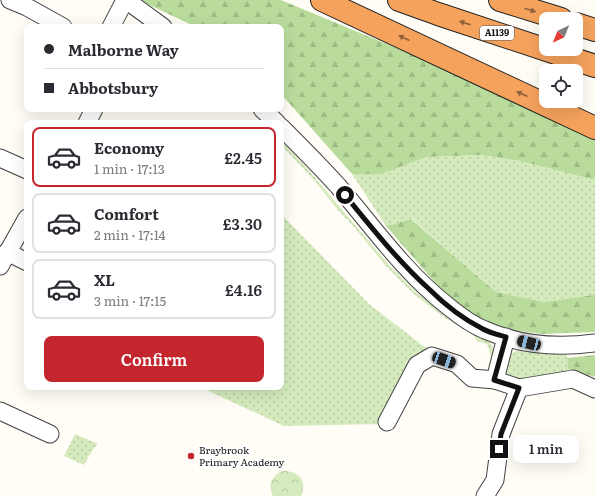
<!DOCTYPE html>
<html lang="en">
<head>
<meta charset="utf-8">
<style>
	body { margin:0; font-family:Literata,serif; background:#f7f7f7; color:#2b2b33; height:100vh; display:flex; flex-direction:column; font-size:15px; white-space:nowrap }
	* { box-sizing:border-box; margin:0 }
	p { font-size:13px; color:#7c7c81 }
	.icon { flex:none; width:22px; height:22px; fill:none; stroke:currentColor; stroke-width:2; stroke-linecap:round; stroke-linejoin:round }
	.map { position:relative; flex:1; overflow:hidden }
	.details { position:absolute; left:24px; top:120px; width:260px; height:270px; display:flex; flex-direction:column; background:#fff; border-radius:8px; box-shadow:0 4px 16px #0002 }
	.details>* { flex:none }
	.hud { position:absolute; left:24px; top:24px; width:260px; height:88px; border-radius:8px; box-shadow:0 4px 16px #0002; display:grid; align-content:center; height:88px; padding:0 20px; background:#fff }
	.needle { width:26px; rotate:223deg }
	.buttons { position:absolute; left:539px; top:12px; display:grid; gap:8px }
	.buttons a { display:grid; place-items:center; width:44px; height:44px; border-radius:8px; background:#fff; box-shadow:0 4px 16px #0002; font-size:20px }
	.end { position:absolute; width:18px; height:18px; margin:-9px; border:5px solid #111; background:#fff; box-shadow:0 0 0 2px #fff }
	.from { border-radius:50% }
	.bubble { position:absolute; height:28px; border-radius:8px; background:#fff; box-shadow:0 4px 16px #0002; font-size:13px; font-weight:600; line-height:28px; text-align:center }
	.car { position:absolute; width:12px; height:24px; margin:-12px -6px; border-radius:5px; box-shadow:0 0 3px 1px #0007; background:linear-gradient(#222 24%,#8ab4d8 0 40%,#222 0 76%,#8ab4d8 0 86%,#222 0) }
	.hud b { display:flex; align-items:center; gap:14px; height:38px; font-size:15px }
	.hud b+b { border-top:1px solid #e1e1e2 }
	.hud i { width:10px; height:10px; background:#2b2b33 }
	ul { padding:7px 0 0; list-style:none }
	li { display:flex; align-items:center; gap:12px; height:60px; margin:0 8px 6px; padding:0 12px; border:2px solid #e1e1e2; border-radius:8px }
	li div { flex:1 }
	li b { display:block; font-size:15px }
	li em { font-style:normal; font-weight:600 }
	li.selected { border-color:#c4262e }
	li>.icon { width:36px; height:36px; stroke-width:1.5 }
	.primary-button { display:flex; gap:8px; margin-top:auto; padding:8px 20px }
	.primary-button a { flex:1; height:46px; border-radius:8px; background:#c4262e; color:#fff; font-size:16px; font-weight:600; line-height:46px; text-align:center }
	.map>svg:first-child { display:block }
	.grass { fill:url(#grass-dots) }
	.forest { fill:url(#forest-firs) }
	.park { fill:url(#park-crowns) }
	.lines { fill:none; stroke-linecap:round; stroke-linejoin:round }
	.minor-casing { stroke:#444; stroke-width:19 }
	.highway-casing { stroke:#222; stroke-width:24 }
	.minor { stroke:#fff; stroke-width:17 }
	.highway { stroke:#f5a25d; stroke-width:22 }
	.oneway { fill:#8e613b }
	.route { stroke:#111; stroke-width:5 }
	.poi-dot { fill:#c4262e; stroke:#fff; stroke-width:1.5 }
	.labels { text-anchor:middle; stroke-width:4; stroke-linejoin:round; paint-order:stroke }
	.shield { fill:#fff; stroke:#585858; stroke-width:1 }
	.shield-label { font-size:9px; font-weight:bold; fill:#111 }
	.poi-label { font-size:10px; fill:#111; stroke:#fff; text-anchor:start }
</style>
</head>
<body>
<div class="map">
<svg width="595" height="496" viewBox="0 0 595 496">
	<defs>
		<pattern id="grass-dots" width="8" height="8" patternUnits="userSpaceOnUse"><rect width="8" height="8" fill="#d5ebbd"/><path d="M2 2h.1M6 6h.1" fill="none" stroke="#b6c8a1" stroke-width="1.8" stroke-linecap="round"/></pattern>
		<pattern id="forest-firs" width="22" height="20" patternUnits="userSpaceOnUse"><rect width="22" height="20" fill="#b9dc9c"/><path d="M5 1l3.5 6h-7zM16 11l3.5 6h-7z" fill="#9ebc85"/></pattern>
		<pattern id="park-crowns" width="20" height="18" patternUnits="userSpaceOnUse"><rect width="20" height="18" fill="#d5ebbd"/><path d="M2 6a3 3 0 1 1 6 0M12 15a3 3 0 1 1 6 0" fill="none" stroke="#b6c8a1"/></pattern>
	</defs>
	<rect width="100%" height="100%" fill="#fffdf5"/>
	<g class="grass">
		<path d="M281 141 304 165 389 265 418 294 446 317 466 328 487 339 491 344 496 356 491 372 480 374 430 352 382 424 284 426 200 387H281V214L369 304 422 345 471 369 482 372 488 369 491 356 487 344 477 341 473 334 445 318 416 296 386 266 355 228 338 210 315 181 281 145Z"/>
		<path d="M481 155 520 161 595 180V293L592 295 545 302 496 292 412 219 386 226 352 174H381L427 157Z"/>
		<path d="M519 350 567 355 568 369 566 372 509 381 506 380 502 365C506 357 511 353 519 350Z"/>
		<path d="M75 434 98 444 93 449 84 465 64 456Z"/>
	</g>
	<g class="forest">
		<path d="M139 0H281L574 122 595 134V180L520 161 481 155 427 157 381 174H352L281 94V27H196Z"/>
		<path d="M411 219 496 292 545 302 592 295 595 293V332L542 334 497 328 457 308 386 226Z"/>
		<path d="M595 355V377L568 369 567 358Z"/>
	</g>
	<path class="park" d="M282 471C298 470 308 481 301 496H273C267 485 272 476 282 471Z"/>
	<g class="lines">
		<defs>
			<g id="minor">
				<path d="M10 0 27 7 63 27"/>
				<path d="M126 0 163 27"/>
				<path d="M111 27 125 0"/>
				<path d="M262 109 277 123"/>
				<path d="M87 123 94 109"/>
				<path d="M281 127C300 146 320 166 338 186 374 228 405 273 449 307 460 316 472 325 485 330 519 345 558 348 595 343"/>
				<path d="M0 158 27 170"/>
				<path d="M7 252 27 262"/>
				<path d="M0 266 27 218"/>
				<path d="M495 380 506 337"/>
				<path d="M0 411 50 434"/>
				<path d="M387 422 417 365 432 356 457 364 472 378 495 380 519 388 573 379 595 389"/>
				<path d="M485 496 495 480 501 434 519 388"/>
			</g>
			<g id="highway">
				<path d="M322 0 595 128"/>
				<path d="M399 0 438 14 595 66"/>
				<path d="M500 0 561 19"/>
				<path d="M576 24 595 30"/>
			</g>
		</defs>
		<use href="#minor" class="minor-casing"/>
		<use href="#highway" class="highway-casing"/>
		<use href="#minor" class="minor"/>
		<use href="#highway" class="highway"/>
	</g>
	<defs><path id="oneway-solid" d="M-6-.8H1V-3.2L6.5 0L1 3.2V.8H-6Z"/></defs>
	<g class="oneway">
		<use href="#oneway-solid" transform="translate(530 10) rotate(17)"/>
		<use href="#oneway-solid" transform="translate(465 23) rotate(-162)"/>
		<use href="#oneway-solid" transform="translate(404 38) rotate(-155)"/>
		<use href="#oneway-solid" transform="translate(522 94) rotate(-155)"/>
	</g>
	<g class="lines">
		<path class="route" d="M345 195C372 228 398 261 429 289 445 305 463 319 483 329 490 333 499 335 506 337L494 380 519 388 501 434 499 449"/>
	</g>
	<circle class="poi-dot" cx="191" cy="456" r="4"/>
	<g class="labels">
		<rect class="shield" x="480" y="26" width="34" height="14" rx="3"/>
		<g class="shield-label">
			<text x="497" y="36">A1139</text>
		</g>
		<g class="poi-label">
			<text x="199" y="454">Braybrook<tspan x="199" dy="12">Primary Academy</tspan></text>
		</g>
	</g>
</svg>
<div class="buttons">
<a><svg class="needle" viewBox="-14 -14 28 28"><path d="M0-13l5 13h-10z" fill="#e53935"/><path d="M0 13l5-13h-10z" fill="#7c7c81"/></svg></a>
<a><svg class="icon" aria-label="locate" viewBox="0 0 24 24"><circle cx="12" cy="12" r="6"/><path d="M12 2v4M12 18v4M2 12h4M18 12h4"/></svg></a>
</div>
<i class="end from" style="left:345px;top:195px"></i>
<i class="end" style="left:499px;top:449px"></i>
<div class="bubble" style="left:513px;top:435px;width:66px">1 min</div>
<i class="car" style="left:529px;top:343px;rotate:285deg"></i>
<i class="car" style="left:444px;top:360px;rotate:109deg"></i>
<div class="hud">
<b><i class="from"></i>Malborne Way</b>
<b><i></i>Abbotsbury</b>
</div>
<section class="details">
<ul>
<li class="selected"><svg class="icon" aria-label="car" viewBox="0 0 24 24"><path d="M5 17H2v-5l4-1 3-4h7l3 4 3 1v5h-3M9 17h6M6 11h13"/><circle cx="7" cy="17" r="2"/><circle cx="17" cy="17" r="2"/></svg><div><b>Economy</b><p>1 min · 17:13</p></div><em>£2.45</em></li>
<li><svg class="icon" aria-label="car" viewBox="0 0 24 24"><path d="M5 17H2v-5l4-1 3-4h7l3 4 3 1v5h-3M9 17h6M6 11h13"/><circle cx="7" cy="17" r="2"/><circle cx="17" cy="17" r="2"/></svg><div><b>Comfort</b><p>2 min · 17:14</p></div><em>£3.30</em></li>
<li><svg class="icon" aria-label="car" viewBox="0 0 24 24"><path d="M5 17H2v-5l4-1 3-4h7l3 4 3 1v5h-3M9 17h6M6 11h13"/><circle cx="7" cy="17" r="2"/><circle cx="17" cy="17" r="2"/></svg><div><b>XL</b><p>3 min · 17:15</p></div><em>£4.16</em></li>
</ul>
<div class="primary-button"><a>Confirm</a></div>
</section>
</div>
</body>
</html>
